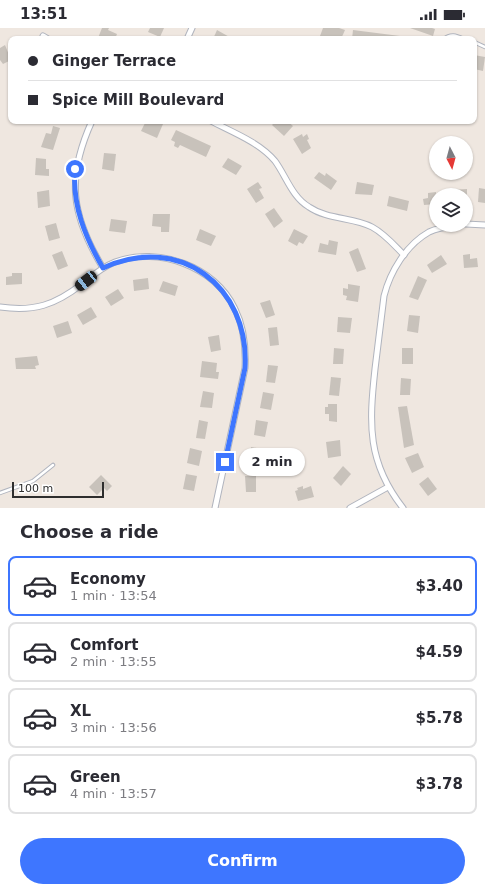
<!DOCTYPE html>
<html lang="en">
<head>
<meta charset="utf-8">
<style>
	body { margin:0; font-family:"DejaVu Sans",sans-serif; background:#f7f7f7; color:#2b2b33; height:100vh; display:flex; flex-direction:column; font-size:15px; white-space:nowrap }
	* { box-sizing:border-box; margin:0 }
	p { font-size:13px; color:#7c7c81 }
	.icon { flex:none; width:22px; height:22px; fill:none; stroke:currentColor; stroke-width:2; stroke-linecap:round; stroke-linejoin:round }
	.map { position:relative; height:480px; overflow:hidden }
	.panel { display:flex; flex-direction:column; background:#fff; flex:1 }
	.panel>* { flex:none }
	.hud { position:absolute; left:8px; top:8px; width:469px; height:88px; border-radius:8px; box-shadow:0 1px 3px #0004; display:grid; align-content:center; height:88px; padding:0 20px; background:#fff }
	.needle { width:26px; rotate:174deg }
	.controls { position:absolute; left:429px; top:108px; display:grid; gap:8px }
	.controls a { display:grid; place-items:center; width:44px; height:44px; border-radius:50%; background:#fff; box-shadow:0 1px 3px #0004; font-size:20px }
	.scale { position:absolute; left:12px; bottom:10px; width:92px; box-sizing:border-box; padding-left:4px; border:2px solid #2e2e2e; border-top:0; font-size:11px; line-height:14px; white-space:nowrap; color:#2e2e2e; -webkit-text-stroke:3px #fff; paint-order:stroke }
	.end { position:absolute; width:18px; height:18px; margin:-9px; border:5px solid #3e76ff; background:#fff; box-shadow:0 0 0 2px #fff }
	.from { border-radius:50% }
	.bubble { position:absolute; height:28px; border-radius:14px; background:#fff; box-shadow:0 1px 3px #0004; font-size:13px; font-weight:700; line-height:28px; text-align:center }
	.car { position:absolute; width:12px; height:24px; margin:-12px -6px; border-radius:5px; box-shadow:0 0 3px 1px #0007; background:linear-gradient(#222 24%,#8ab4d8 0 40%,#222 0 76%,#8ab4d8 0 86%,#222 0) }
	.hud b { display:flex; align-items:center; gap:14px; height:38px; font-size:15px }
	.hud b+b { border-top:1px solid #e1e1e2 }
	.hud i { width:10px; height:10px; background:#2b2b33 }
	ul { padding:0; list-style:none }
	li { display:flex; align-items:center; gap:12px; height:60px; margin:0 8px 6px; padding:0 12px; border:2px solid #e1e1e2; border-radius:8px }
	li div { flex:1 }
	li b { display:block; font-size:15px }
	li em { font-style:normal; font-weight:700 }
	li.current { border-color:#3e76ff }
	li>.icon { width:36px; height:36px; stroke-width:1.5 }
	h2 { padding:0 20px; font-size:18px; line-height:48px }
	.cta { display:flex; gap:8px; margin-top:auto; padding:8px 20px }
	.cta a { flex:1; height:46px; border-radius:24px; background:#3e76ff; color:#fff; font-size:16px; font-weight:700; line-height:46px; text-align:center }
	.status { display:flex; justify-content:space-between; align-items:center; height:28px; padding:0 20px; background:#fff; direction:ltr }
	.status svg { height:11px; fill:currentColor }
	.map>svg:first-child { display:block }
	.building { fill:#c8c2bb }
	.lines { fill:none; stroke-linecap:round; stroke-linejoin:round }
	.service-casing { stroke:#b0b4be; stroke-width:4.5 }
	.minor-casing { stroke:#b0b4be; stroke-width:7 }
	.service { stroke:#fff; stroke-width:2.5 }
	.minor { stroke:#fff; stroke-width:5 }
	.route { stroke:#3e76ff; stroke-width:5 }
</style>
</head>
<body>
<div class="status"><b>13:51</b><svg viewBox="0 0 49 12"><path d="M0 12V9h3v3zM5 12V6h3v6zM10 12V3h3v9zM15 12V0h3v12zM26 1h20v11H26zM47 4h2v5h-2z"/></svg></div>
<div class="map">
<svg width="485" height="480" viewBox="0 0 485 480">
	<rect width="100%" height="100%" fill="#efe7e0"/>
	<g class="building">
		<path d="M102 0H109L108 2 117 6 115 11 98 10Z"/>
		<path d="M150 0H164L160 9 148 4Z"/>
		<path d="M323 0H339L345 2 341 11H327L320 8Z"/>
		<path d="M410 0H432L435 1 433 8Z"/>
		<path d="M217 2 233 11H213Z"/>
		<path d="M353 2 400 8V11H352Z"/>
		<path d="M5 17 11 32 3 36 0 32V20Z"/>
		<path d="M474 27 485 29 483 43 474 41Z"/>
		<path d="M146 93H157L163 96 157 110 141 103Z"/>
		<path d="M276 93H287L293 98 284 108 272 97Z"/>
		<path d="M53 98 60 100 53 122 41 119 46 105 51 106Z"/>
		<path d="M176 102 211 118 206 129 180 117 178 120 174 118 175 114 171 112Z"/>
		<path d="M302 106 303 109 307 106 309 111 307 112 311 120 302 126 293 111Z"/>
		<path d="M104 125 116 126 114 143 102 141Z"/>
		<path d="M36 130 46 131V141H49V148L35 147Z"/>
		<path d="M228 130 242 138 236 147 222 139Z"/>
		<path d="M319 144 325 148 326 145 337 153 331 162 314 150Z"/>
		<path d="M258 154 262 160 259 161 264 170 256 175 247 161Z"/>
		<path d="M357 154 374 157 372 167 355 166Z"/>
		<path d="M479 160 485 161V175L478 174Z"/>
		<path d="M467 161V167H451V162Z"/>
		<path d="M49 162 50 178 38 180 37 164Z"/>
		<path d="M436 164V176L424 177 423 171 428 170V165Z"/>
		<path d="M389 168 409 173 407 183 387 178Z"/>
		<path d="M274 180 283 193 274 200 265 186Z"/>
		<path d="M153 186H170L169 204H161V199L152 198Z"/>
		<path d="M111 191 127 193 125 205 109 203Z"/>
		<path d="M56 195 60 210 49 213 45 198Z"/>
		<path d="M200 201 216 208 211 218 196 212Z"/>
		<path d="M294 201 308 208 303 216 299 214 297 218 288 213Z"/>
		<path d="M329 212 338 214 336 227 318 224 320 215 328 217Z"/>
		<path d="M358 220 366 241 357 244 349 224Z"/>
		<path d="M62 223 68 238 58 242 52 227Z"/>
		<path d="M470 226V231L477 230 478 239 464 240 463 227Z"/>
		<path d="M441 227 447 236 432 245 427 237Z"/>
		<path d="M12 245H22V256L6 257V249L12 248Z"/>
		<path d="M418 248 427 252 418 272 409 269Z"/>
		<path d="M148 250 149 261 134 263 133 252Z"/>
		<path d="M163 253 178 258 175 268 159 263Z"/>
		<path d="M348 256 360 258 358 274 346 272 347 268 343 267V260L348 261Z"/>
		<path d="M118 261 124 270 111 278 105 269Z"/>
		<path d="M270 272 275 287 266 290 260 275Z"/>
		<path d="M91 279 97 289 83 297 77 287Z"/>
		<path d="M409 287 420 288 418 305 407 303Z"/>
		<path d="M338 289 352 290 350 305 337 304Z"/>
		<path d="M68 293 72 305 57 310 53 298Z"/>
		<path d="M277 299 279 317 270 318 268 300Z"/>
		<path d="M219 307 221 322 211 324 208 309Z"/>
		<path d="M334 320 344 321 343 336H333Z"/>
		<rect x="402" y="320" width="11" height="16"/>
		<path d="M37 328 39 337 35 338 36 341H16L15 330Z"/>
		<path d="M202 333 217 335 216 344H219L218 351 200 349Z"/>
		<path d="M268 337 278 338 275 355 266 354Z"/>
		<path d="M331 349 341 350 339 368 329 367Z"/>
		<path d="M401 350 411 351 410 367H400Z"/>
		<path d="M203 363 214 365 212 380 200 379Z"/>
		<path d="M263 364 274 366 271 382 260 380Z"/>
		<path d="M328 376H337V394L329 393V386H325V379H328Z"/>
		<path d="M407 378 414 417 404 420 398 379Z"/>
		<path d="M199 392 208 394 205 411 196 410Z"/>
		<path d="M256 392 268 394 265 409 254 407Z"/>
		<path d="M340 412 341 428 328 430 326 414Z"/>
		<path d="M251 419 262 421 260 436 249 435Z"/>
		<path d="M190 420 202 423 199 438 187 435Z"/>
		<path d="M418 425 424 439 412 445 405 430Z"/>
		<path d="M343 438 351 446 341 458 333 450Z"/>
		<path d="M186 446 197 448 194 463 183 461Z"/>
		<path d="M101 447 112 458 107 463 104 460 97 467 89 459Z"/>
		<path d="M245 448H256V464H246Z"/>
		<path d="M428 449 437 461 428 468 419 456Z"/>
		<path d="M303 458V461L311 458 314 469 298 473 295 463 298 462 297 460Z"/>
	</g>
	<g class="lines">
		<defs>
			<g id="service">
				<path d="M444 11C451 5 457 8 464 11"/>
				<path d="M474 14 485 19"/>
				<path d="M0 465 33 453 53 437"/>
			</g>
			<g id="minor">
				<path d="M43 8 48 11"/>
				<path d="M187 11 192 0"/>
				<path d="M92 93C66 150 71 187 103 240"/>
				<path d="M211 93C232 104 259 114 275 133 286 148 292 169 309 179 328 192 353 189 372 199 385 206 394 217 404 227"/>
				<path d="M466 196 485 197"/>
				<path d="M0 279C34 284 55 277 82 256 92 248 102 239 115 234 158 218 215 238 235 281 244 299 246 319 245 340L215 480"/>
				<path d="M350 480 388 459"/>
				<path d="M403 480C367 434 369 396 375 341 378 317 381 293 384 268 390 244 406 217 429 204 437 200 451 198 459 197"/>
			</g>
		</defs>
		<use href="#service" class="service-casing"/>
		<use href="#minor" class="minor-casing"/>
		<use href="#service" class="service"/>
		<use href="#minor" class="minor"/>
	</g>
	<g class="lines">
		<path class="route" d="M75 141C72 177 85 209 103 240 179 205 250 258 245 340L225 434"/>
	</g>
</svg>
<div class="controls">
<a><svg class="needle" viewBox="-14 -14 28 28"><path d="M0-13l5 13h-10z" fill="#e53935"/><path d="M0 13l5-13h-10z" fill="#7c7c81"/></svg></a>
<a><svg class="icon" aria-label="layers" viewBox="0 0 24 24"><path d="M12 4l9 5-9 5-9-5zM3 14l9 5 9-5"/></svg></a>
</div>
<div class="scale">100 m</div>
<i class="end from" style="left:75px;top:141px"></i>
<i class="end" style="left:225px;top:434px"></i>
<div class="bubble" style="left:239px;top:420px;width:66px">2 min</div>
<i class="car" style="left:86px;top:253px;rotate:232deg"></i>
<div class="hud">
<b><i class="from"></i>Ginger Terrace</b>
<b><i></i>Spice Mill Boulevard</b>
</div>
</div>
<section class="panel">
<h2>Choose a ride</h2>
<ul>
<li class="current"><svg class="icon" aria-label="car" viewBox="0 0 24 24"><path d="M5 17H2v-5l4-1 3-4h7l3 4 3 1v5h-3M9 17h6M6 11h13"/><circle cx="7" cy="17" r="2"/><circle cx="17" cy="17" r="2"/></svg><div><b>Economy</b><p>1 min · 13:54</p></div><em>$3.40</em></li>
<li><svg class="icon" aria-label="car" viewBox="0 0 24 24"><path d="M5 17H2v-5l4-1 3-4h7l3 4 3 1v5h-3M9 17h6M6 11h13"/><circle cx="7" cy="17" r="2"/><circle cx="17" cy="17" r="2"/></svg><div><b>Comfort</b><p>2 min · 13:55</p></div><em>$4.59</em></li>
<li><svg class="icon" aria-label="car" viewBox="0 0 24 24"><path d="M5 17H2v-5l4-1 3-4h7l3 4 3 1v5h-3M9 17h6M6 11h13"/><circle cx="7" cy="17" r="2"/><circle cx="17" cy="17" r="2"/></svg><div><b>XL</b><p>3 min · 13:56</p></div><em>$5.78</em></li>
<li><svg class="icon" aria-label="car" viewBox="0 0 24 24"><path d="M5 17H2v-5l4-1 3-4h7l3 4 3 1v5h-3M9 17h6M6 11h13"/><circle cx="7" cy="17" r="2"/><circle cx="17" cy="17" r="2"/></svg><div><b>Green</b><p>4 min · 13:57</p></div><em>$3.78</em></li>
</ul>
<div class="cta"><a>Confirm</a></div>
</section>
</body>
</html>
